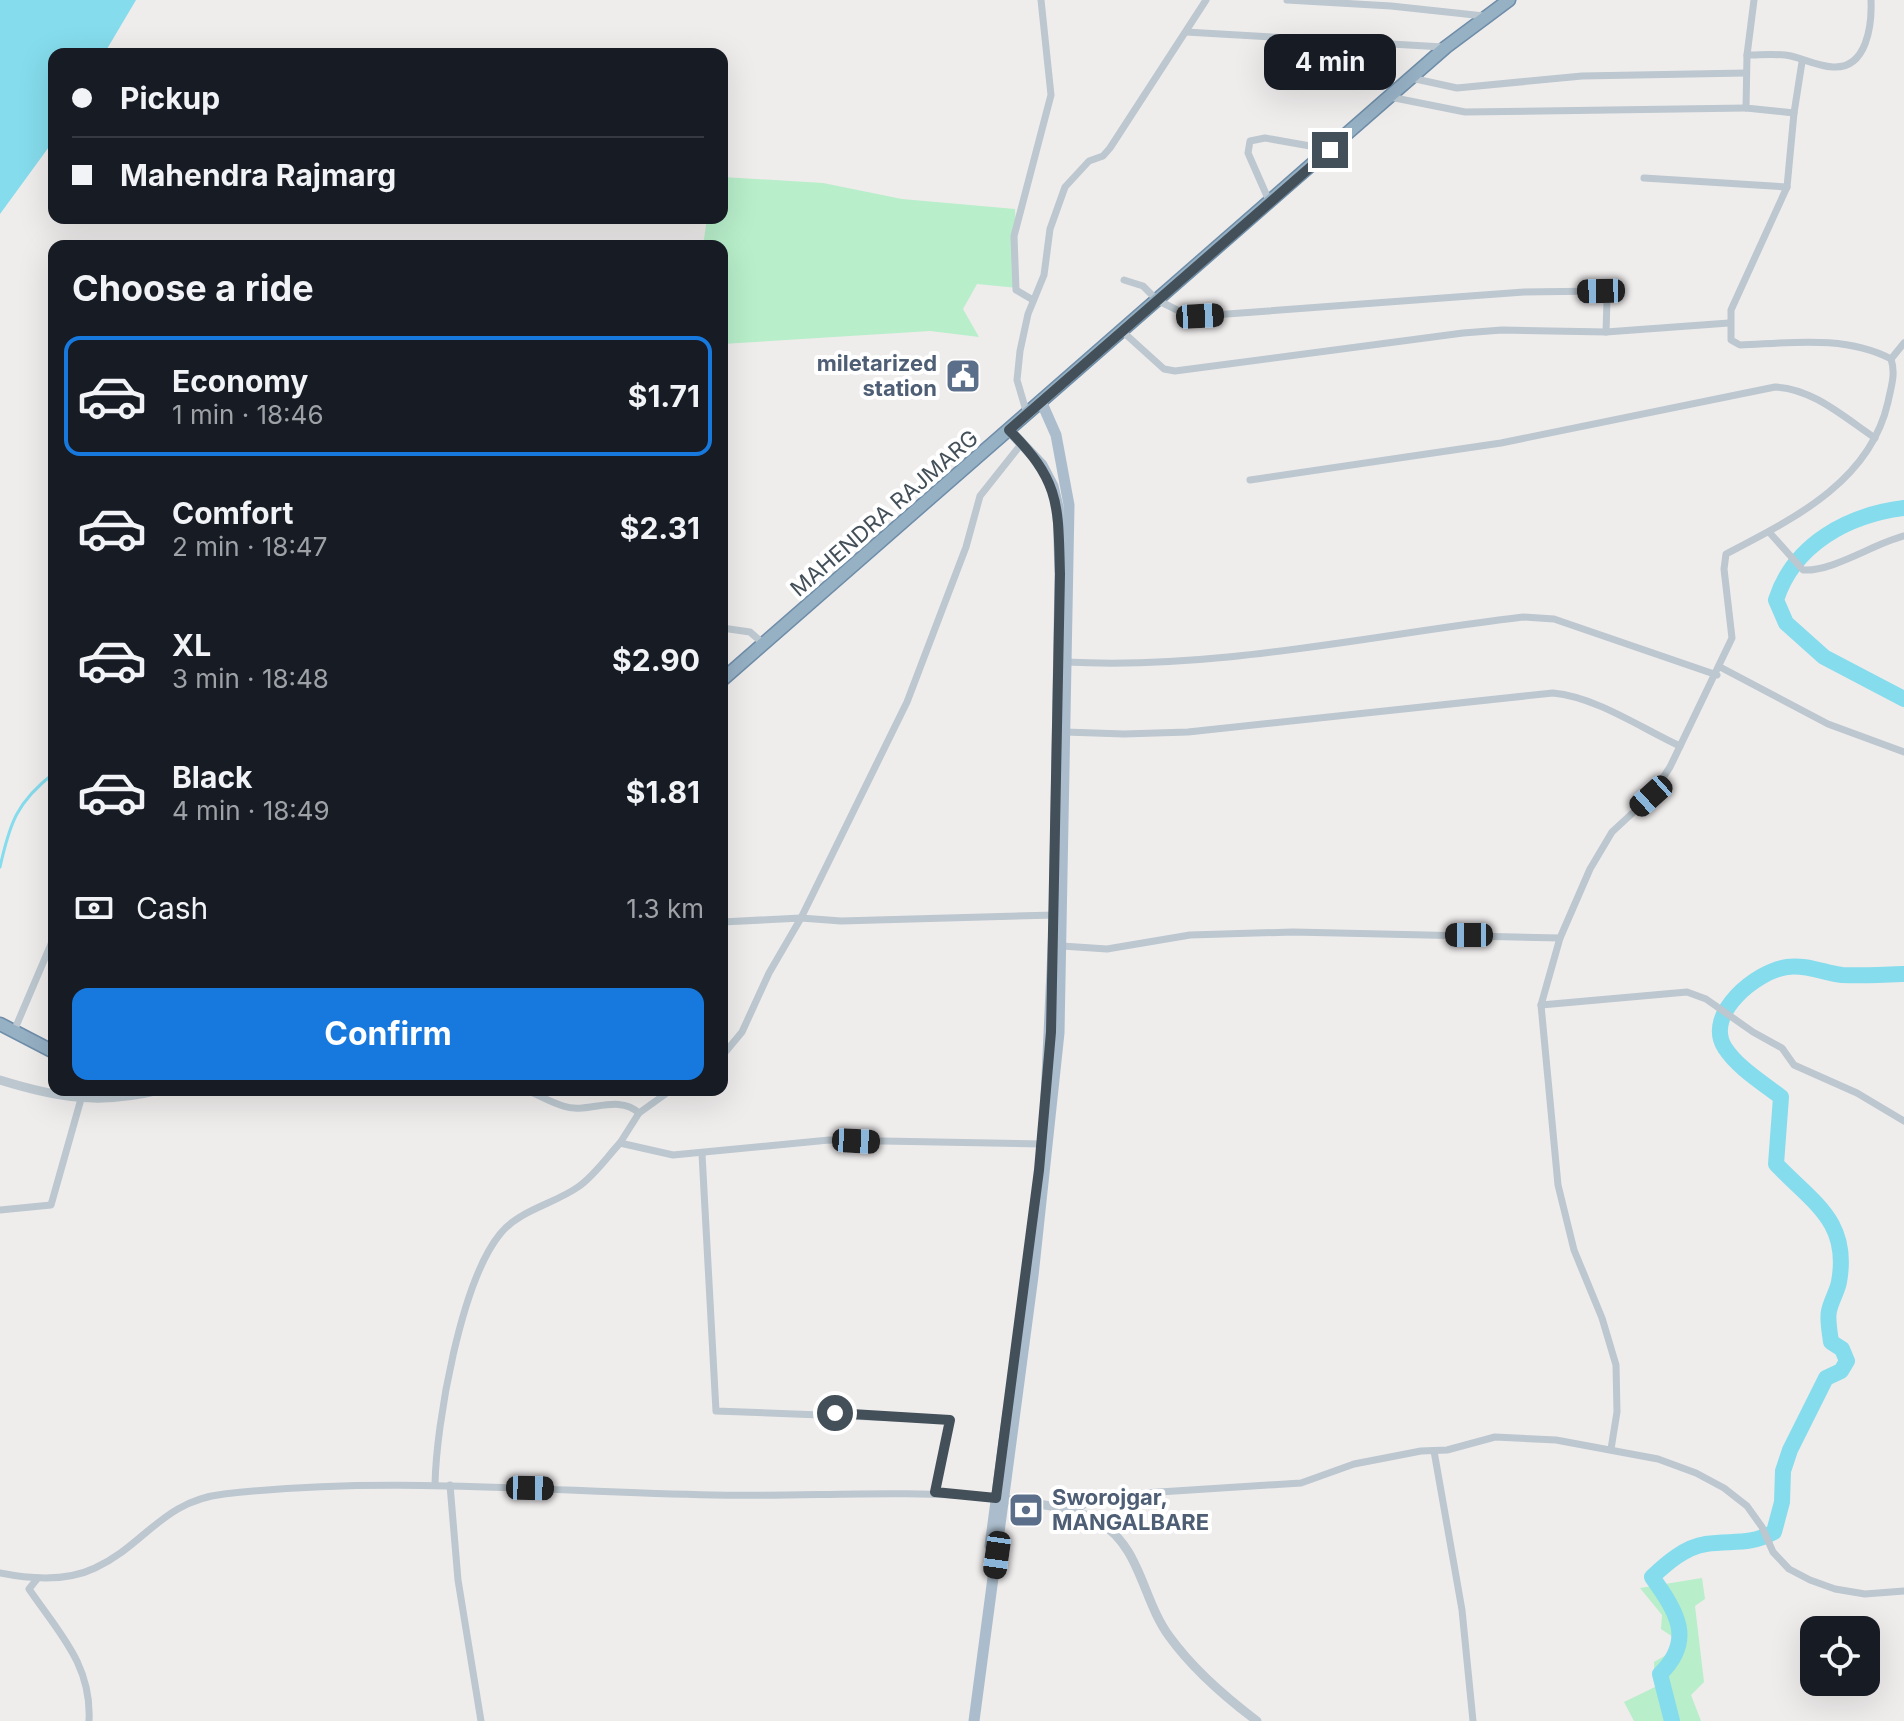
<!DOCTYPE html>
<html lang="en">
<head>
<meta charset="utf-8">
<style>
	body { margin:0; font-family:Inter,sans-serif; background:#242831; color:#f1f3f6; height:100vh; display:flex; flex-direction:column; font-size:30px; white-space:nowrap }
	* { box-sizing:border-box; margin:0 }
	p { font-size:26px; color:#9ea1a6 }
	.icon { flex:none; width:44px; height:44px; fill:none; stroke:currentColor; stroke-width:2; stroke-linecap:round; stroke-linejoin:round }
	.map { position:relative; flex:1; overflow:hidden }
	.panel { position:absolute; left:48px; top:240px; width:680px; height:856px; display:flex; flex-direction:column; background:#171b24; border-radius:16px; box-shadow:0 8px 32px #0002 }
	.panel>* { flex:none }
	.banner { position:absolute; left:48px; top:48px; width:680px; height:176px; border-radius:16px; box-shadow:0 8px 32px #0002; display:grid; align-content:center; height:176px; padding:0 24px; background:#171b24 }
	.controls { position:absolute; left:1800px; top:1616px; display:grid; gap:16px }
	.controls a { display:grid; place-items:center; width:80px; height:80px; border-radius:16px; background:#171b24; box-shadow:0 8px 32px #0002; font-size:40px }
	.end { position:absolute; width:36px; height:36px; margin:-18px; border:10px solid #445059; background:#fff; box-shadow:0 0 0 4px #fff }
	.from { border-radius:50% }
	.bubble { position:absolute; height:56px; border-radius:16px; background:#171b24; box-shadow:0 8px 32px #0002; font-size:26px; font-weight:700; line-height:56px; text-align:center }
	.car { position:absolute; width:24px; height:48px; margin:-24px -12px; border-radius:10px; box-shadow:0 0 6px 2px #0007; background:linear-gradient(#222 24%,#8ab4d8 0 40%,#222 0 76%,#8ab4d8 0 86%,#222 0) }
	.banner b { display:flex; align-items:center; gap:28px; height:76px; font-size:30px }
	.banner b+b { border-top:2px solid #363941 }
	.banner i { width:20px; height:20px; background:#f1f3f6 }
	ul { padding:0; list-style:none }
	li { display:flex; align-items:center; gap:24px; height:120px; margin:0 16px 12px; padding:0 8px; border:4px solid transparent; border-radius:16px }
	li div { flex:1 }
	li b { display:block; font-size:30px }
	li em { font-style:normal; font-weight:700 }
	li.selected { border-color:#1779dd }
	li>.icon { width:72px; height:72px; stroke-width:1.5 }
	h2 { padding:0 24px; font-size:36px; line-height:96px }
	.pay { display:flex; align-items:center; gap:20px; height:88px; padding:0 24px; font-size:30px }
	.pay p { margin-inline-start:auto }
	.cta { display:flex; gap:16px; margin-top:auto; padding:16px 24px }
	.cta a { flex:1; height:92px; border-radius:16px; background:#1779dd; color:#fff; font-size:32px; font-weight:700; line-height:92px; text-align:center }
	.map>svg:first-child { display:block }
	.green { fill:#b8eeca }
	.water { fill:#85dcec }
	.lines { fill:none; stroke-linecap:round; stroke-linejoin:round }
	.stream { stroke:#85dcec; stroke-width:3 }
	.river { stroke:#85dcec; stroke-width:16 }
	.trunk-casing { stroke:#6e8da8; stroke-width:15 }
	.minor { stroke:#bcc7cf; stroke-width:7 }
	.tertiary { stroke:#bcc7cf; stroke-width:9 }
	.primary { stroke:#abbdcc; stroke-width:11 }
	.trunk { stroke:#96b0c4; stroke-width:12 }
	.route { stroke:#445059; stroke-width:10 }
	.labels { text-anchor:middle; stroke-width:8; stroke-linejoin:round; paint-order:stroke }
	.service-label { font-size:22px; font-weight:bold; fill:#4e5e75; stroke:#fff; text-anchor:end }
	.street-label { font-size:22px; fill:#445059; stroke:#fff }
</style>
</head>
<body>
<div class="map">
<svg width="1904" height="1721" viewBox="0 0 1904 1721">
	<rect width="100%" height="100%" fill="#efecec"/>
	<g class="green">
		<path d="M723 177 823 183 902 199 1015 209 1018 288 977 284 963 309 979 337 930 331 722 344V246H703L707 218H722Z"/>
		<path d="M1702 1578 1705 1599 1695 1606 1704 1682 1691 1695 1701 1721H1634L1624 1702 1655 1687 1654 1662 1668 1654 1673 1637 1661 1629 1662 1615 1640 1588Z"/>
	</g>
	<path class="water" d="M0 0H136L104 54H54V140L0 214Z"/>
	<g class="lines">
		<path class="stream" d="M0 867C10 822 17 802 54 773"/>
		<g class="river">
			<path d="M1904 508C1848 515 1794 544 1776 600L1786 623 1824 657 1904 699"/>
			<path d="M1672 1721 1660 1674C1695 1640 1677 1612 1652 1577 1667 1563 1685 1547 1706 1544 1733 1540 1748 1546 1774 1532L1782 1502 1783 1471 1790 1450 1826 1378 1841 1371 1847 1361 1842 1349 1831 1342C1830 1333 1827 1320 1829 1311 1831 1301 1837 1292 1839 1282 1850 1221 1813 1203 1776 1164L1781 1097C1763 1083 1738 1068 1725 1048 1703 1014 1757 971 1787 967 1805 964 1825 973 1842 975 1863 976 1883 975 1904 974"/>
		</g>
		<defs>
			<g id="trunk">
				<path d="M722 680 1446 47 1509 0"/>
				<path d="M0 1024 54 1052"/>
			</g>
		</defs>
		<use href="#trunk" class="trunk-casing"/>
		<g class="minor">
			<path d="M1287 0 1391 6 1484 16"/>
			<path d="M1754 0 1747 55C1761 55 1777 53 1791 56 1804 59 1817 66 1833 67 1867 69 1872 25 1871 0"/>
			<path d="M1186 32 1443 47"/>
			<path d="M1747 55 1746 108 1794 113"/>
			<path d="M1802 62 1794 113 1787 187 1731 310V340L1740 345C1790 343 1845 335 1891 359"/>
			<path d="M1411 78 1457 88 1582 76 1746 73"/>
			<path d="M1390 97 1465 112 1746 108"/>
			<path d="M1644 178 1787 187"/>
			<path d="M1270 203 1248 153 1250 141 1265 138 1327 149"/>
			<path d="M1124 280 1143 286 1157 300 1181 312 1200 316 1524 292 1601 291 1607 300 1606 332"/>
			<path d="M1033 300 1016 290 1014 236 1051 95 1041 0"/>
			<path d="M1122 331 1164 369 1175 371 1463 333 1502 330 1606 332 1729 323"/>
			<path d="M1027 414 1017 380 1020 351 1028 314 1044 275 1050 229 1065 187 1089 161 1103 156 1110 148 1206 0"/>
			<path d="M1022 443 980 496 966 547 907 702 801 918 841 921 1055 915"/>
			<path d="M1250 480 1501 443 1775 387C1812 388 1845 418 1875 438"/>
			<path d="M1769 532 1803 570C1832 572 1873 544 1904 536"/>
			<path d="M722 628 750 632 764 644"/>
			<path d="M1066 662C1220 670 1371 635 1523 617L1554 619 1717 675"/>
			<path d="M1720 667 1828 724 1904 752"/>
			<path d="M1065 732 1124 734 1188 732 1553 693C1596 697 1641 728 1680 746"/>
			<path d="M722 922 801 918 769 973 742 1032 722 1056"/>
			<path d="M1062 946 1107 949 1190 935 1293 932 1560 938"/>
			<path d="M1541 1005 1687 992 1706 999 1753 1032 1782 1048 1794 1065 1857 1093 1904 1121"/>
			<path d="M14 1031 54 937"/>
			<path d="M526 1090C539 1095 550 1102 563 1106 587 1115 617 1093 639 1113"/>
			<path d="M671 1090 639 1113 620 1143 673 1155 829 1140 1042 1144"/>
			<path d="M702 1154 716 1411 950 1420 935 1492"/>
			<path d="M0 1210 51 1205 81 1099"/>
			<path d="M1611 1449 1617 1412 1616 1365 1602 1318 1574 1250 1558 1185 1541 1005 1560 938 1590 869 1612 832 1651 796 1670 767 1732 638 1724 569 1726 554C1793 519 1870 482 1888 402 1891 387 1896 374 1891 359L1904 343"/>
			<path d="M1434 1451 1462 1610 1473 1721"/>
			<path d="M435 1485C436 1423 461 1282 500 1234 519 1210 554 1204 578 1187 594 1176 607 1157 620 1143"/>
			<path d="M450 1485 458 1580 481 1721"/>
			<path d="M1074 1511 1089 1502 1113 1495 1301 1483 1354 1464 1421 1451 1447 1450 1495 1437 1556 1440 1658 1459 1696 1473 1724 1488 1747 1506 1762 1527 1773 1552 1789 1569 1810 1580 1835 1589 1865 1594 1904 1591"/>
			<path d="M0 1573C30 1579 66 1582 95 1568 145 1545 162 1501 224 1494 386 1475 549 1492 713 1495 808 1497 901 1489 996 1498"/>
			<path d="M37 1579 29 1589C59 1633 92 1665 89 1721"/>
		</g>
		<g class="tertiary">
			<path d="M0 1080C58 1098 101 1105 160 1090"/>
			<path d="M1004 1499C1035 1505 1072 1505 1099 1522 1141 1547 1142 1599 1169 1636 1192 1668 1225 1697 1257 1721"/>
		</g>
		<g class="primary">
			<path d="M1009 430 1042 465 1053 486 1058 507 1060 574 1055 874"/>
			<path d="M1046 1097 1055 907"/>
			<path d="M990 1546 1008 1412"/>
			<path d="M974 1721 1033 1276 1059 1033 1069 505 1056 435 1041 401"/>
		</g>
		<use href="#trunk" class="trunk"/>
	</g>
	<g class="lines">
		<path class="route" d="M835 1413 950 1420 935 1492 996 1498 1039 1170 1051 1032 1060 574C1058 505 1061 482 1009 430L1330 150"/>
	</g>
	<defs>
		<symbol id="civic-square" viewBox="-11 -11 22 22"><rect x="-9" y="-9" width="18" height="18" rx="4" fill="#5c6f8a" stroke="#fff"/><path d="M-.6-6.5H3V-4.5H.6V-3L4-1V1h2V6H-6V1h2V-1L-.6-3ZM-1.2 2.5V6h2.4V2.5Z" fill="#fff"/></symbol>
		<symbol id="bank-square" viewBox="-11 -11 22 22"><rect x="-9" y="-9" width="18" height="18" rx="4" fill="#5c6f8a" stroke="#fff"/><path d="M-6-4H6V4H-6ZM0-2.3a2.3 2.3 0 1 0 0 4.6a2.3 2.3 0 1 0 0-4.6Z" fill="#fff"/></symbol>
	</defs>
	<g fill-rule="evenodd">
		<use href="#civic-square" x="943" y="356" width="40" height="40"/>
		<use href="#bank-square" x="1006" y="1490" width="40" height="40"/>
	</g>
	<g class="labels">
		<g class="service-label">
			<text x="937" y="371">miletarized<tspan x="937" dy="25">station</tspan></text>
			<text x="1052" y="1505" text-anchor="start">Sworojgar,<tspan x="1052" dy="25">MANGALBARE</tspan></text>
		</g>
		<g class="street-label">
			<text transform="translate(884 513) rotate(-41)" y="8">MAHENDRA RAJMARG</text>
		</g>
	</g>
</svg>
<div class="controls">
<a><svg class="icon" aria-label="locate" viewBox="0 0 24 24"><circle cx="12" cy="12" r="6"/><path d="M12 2v4M12 18v4M2 12h4M18 12h4"/></svg></a>
</div>
<i class="end from" style="left:835px;top:1413px"></i>
<i class="end" style="left:1330px;top:150px"></i>
<div class="bubble" style="left:1264px;top:34px;width:132px">4 min</div>
<i class="car" style="left:1601px;top:291px;rotate:269deg"></i>
<i class="car" style="left:1200px;top:316px;rotate:87deg"></i>
<i class="car" style="left:1651px;top:796px;rotate:228deg"></i>
<i class="car" style="left:1469px;top:935px;rotate:270deg"></i>
<i class="car" style="left:856px;top:1141px;rotate:93deg"></i>
<i class="car" style="left:530px;top:1488px;rotate:91deg"></i>
<i class="car" style="left:997px;top:1555px;rotate:188deg"></i>
<div class="banner">
<b><i class="from"></i>Pickup</b>
<b><i></i>Mahendra Rajmarg</b>
</div>
<section class="panel">
<h2>Choose a ride</h2>
<ul>
<li class="selected"><svg class="icon" aria-label="car" viewBox="0 0 24 24"><path d="M5 17H2v-5l4-1 3-4h7l3 4 3 1v5h-3M9 17h6M6 11h13"/><circle cx="7" cy="17" r="2"/><circle cx="17" cy="17" r="2"/></svg><div><b>Economy</b><p>1 min · 18:46</p></div><em>$1.71</em></li>
<li><svg class="icon" aria-label="car" viewBox="0 0 24 24"><path d="M5 17H2v-5l4-1 3-4h7l3 4 3 1v5h-3M9 17h6M6 11h13"/><circle cx="7" cy="17" r="2"/><circle cx="17" cy="17" r="2"/></svg><div><b>Comfort</b><p>2 min · 18:47</p></div><em>$2.31</em></li>
<li><svg class="icon" aria-label="car" viewBox="0 0 24 24"><path d="M5 17H2v-5l4-1 3-4h7l3 4 3 1v5h-3M9 17h6M6 11h13"/><circle cx="7" cy="17" r="2"/><circle cx="17" cy="17" r="2"/></svg><div><b>XL</b><p>3 min · 18:48</p></div><em>$2.90</em></li>
<li><svg class="icon" aria-label="car" viewBox="0 0 24 24"><path d="M5 17H2v-5l4-1 3-4h7l3 4 3 1v5h-3M9 17h6M6 11h13"/><circle cx="7" cy="17" r="2"/><circle cx="17" cy="17" r="2"/></svg><div><b>Black</b><p>4 min · 18:49</p></div><em>$1.81</em></li>
</ul>
<div class="pay"><svg class="icon" aria-label="cash" viewBox="0 0 24 24"><path d="M3 7h18v10H3z"/><circle cx="12" cy="12" r="2"/></svg>Cash<p>1.3 km</p></div>
<div class="cta"><a>Confirm</a></div>
</section>
</div>
</body>
</html>
